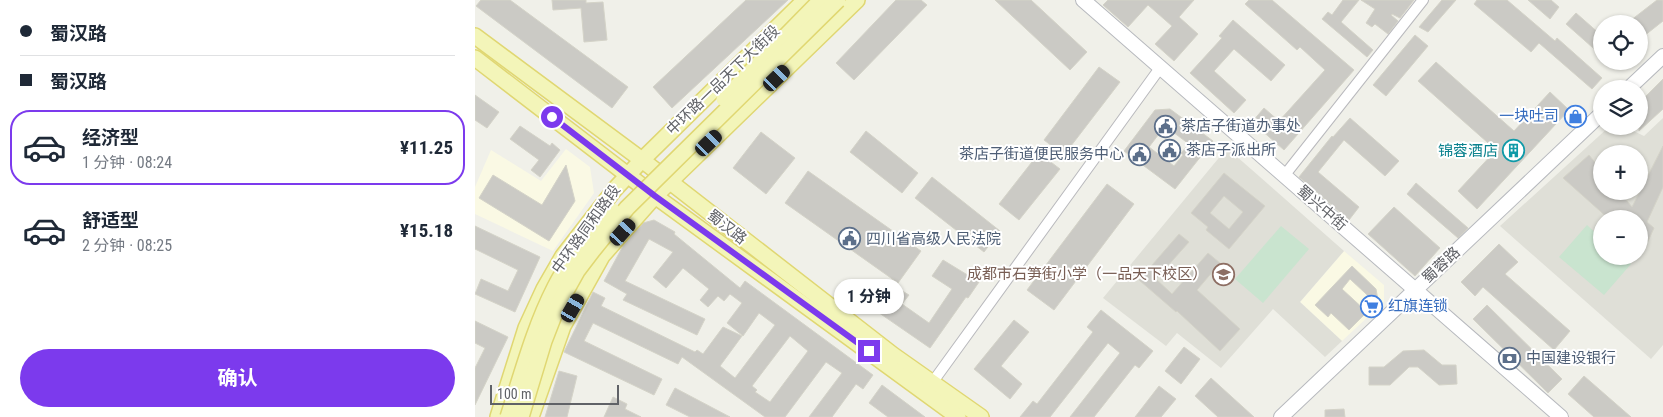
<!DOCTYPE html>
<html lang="zh">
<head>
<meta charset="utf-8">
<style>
	body { margin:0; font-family:"Roboto Condensed","Noto Sans SC",sans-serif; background:#f2f2f3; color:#1f2937; height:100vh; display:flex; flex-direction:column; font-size:19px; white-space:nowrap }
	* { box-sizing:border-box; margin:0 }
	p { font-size:16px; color:#747a83 }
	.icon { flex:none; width:28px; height:28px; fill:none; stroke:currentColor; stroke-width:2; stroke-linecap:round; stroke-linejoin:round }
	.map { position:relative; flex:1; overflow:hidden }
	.drawer { display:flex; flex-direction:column; background:#fff; width:475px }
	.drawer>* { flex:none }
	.top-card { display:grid; align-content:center; height:110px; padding:0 20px; background:#fff }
	.controls { position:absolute; left:1118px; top:15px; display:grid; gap:10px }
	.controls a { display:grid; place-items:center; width:55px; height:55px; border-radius:50%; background:#fff; box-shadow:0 1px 4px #0004; font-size:25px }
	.scale { position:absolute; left:15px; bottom:12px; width:129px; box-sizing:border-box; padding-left:5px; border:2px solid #606267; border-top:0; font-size:14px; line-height:18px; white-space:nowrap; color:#606267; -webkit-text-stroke:4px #fff; paint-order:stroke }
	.end { position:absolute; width:22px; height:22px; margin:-11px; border:6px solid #7c3aed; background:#fff; box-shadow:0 0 0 2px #fff }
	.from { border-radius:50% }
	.bubble { position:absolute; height:35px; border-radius:18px; background:#fff; box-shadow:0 1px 4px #0004; font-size:16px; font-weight:700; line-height:35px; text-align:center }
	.car { position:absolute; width:15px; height:30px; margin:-15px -8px; border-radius:6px; box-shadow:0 0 4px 1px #0007; background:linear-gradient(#222 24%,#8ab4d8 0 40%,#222 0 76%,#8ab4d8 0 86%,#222 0) }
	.top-card b { display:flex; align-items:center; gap:18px; height:48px; font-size:19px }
	.top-card b+b { border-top:1px solid #e0e1e3 }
	.top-card i { width:12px; height:12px; background:#1f2937 }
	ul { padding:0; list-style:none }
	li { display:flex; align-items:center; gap:15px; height:75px; margin:0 10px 8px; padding:0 10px; border:2px solid transparent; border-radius:20px }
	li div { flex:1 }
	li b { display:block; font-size:19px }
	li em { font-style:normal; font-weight:700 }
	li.active { border-color:#7c3aed }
	li>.icon { width:45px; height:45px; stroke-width:1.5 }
	.primary-button { display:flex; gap:10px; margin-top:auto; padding:10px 20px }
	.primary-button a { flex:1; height:58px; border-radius:30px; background:#7c3aed; color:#fff; font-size:20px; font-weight:700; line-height:58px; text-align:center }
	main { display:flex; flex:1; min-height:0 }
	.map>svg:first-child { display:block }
	.commercial { fill:#faf9e4 }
	.education { fill:#dfdfd7; fill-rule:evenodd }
	.green { fill:#c9e4cf }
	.building { fill:#cbcac5; stroke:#d4d3c8; fill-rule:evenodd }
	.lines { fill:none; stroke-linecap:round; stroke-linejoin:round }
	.street-casing { stroke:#b9b9bd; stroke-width:12 }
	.secondary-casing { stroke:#b7b9be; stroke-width:16 }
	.primary-casing { stroke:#e0d772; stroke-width:18 }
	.street { stroke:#fff; stroke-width:10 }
	.secondary { stroke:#fff; stroke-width:14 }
	.primary { stroke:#f3f5b9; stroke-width:15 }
	.primary-bridge-casing { stroke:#e0d772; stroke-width:18; stroke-linecap:butt }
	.primary-bridge { stroke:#f3f5b9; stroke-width:15 }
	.route { stroke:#7c3aed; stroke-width:6 }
	.labels { text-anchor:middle; stroke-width:4; stroke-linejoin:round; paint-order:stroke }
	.street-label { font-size:15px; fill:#606267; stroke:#fff }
	.shop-label { font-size:15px; fill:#366cbe; stroke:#fff; text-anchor:end }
	.service-label { font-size:15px; fill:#4e5e75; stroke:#fff; text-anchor:start }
	.culture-label { font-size:15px; fill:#0d838f; stroke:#fff; text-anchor:end }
	.education-label { font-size:15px; fill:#785e54; stroke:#fff; text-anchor:end }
</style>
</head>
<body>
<main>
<section class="drawer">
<div class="top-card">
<b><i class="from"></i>蜀汉路</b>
<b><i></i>蜀汉路</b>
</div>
<ul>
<li class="active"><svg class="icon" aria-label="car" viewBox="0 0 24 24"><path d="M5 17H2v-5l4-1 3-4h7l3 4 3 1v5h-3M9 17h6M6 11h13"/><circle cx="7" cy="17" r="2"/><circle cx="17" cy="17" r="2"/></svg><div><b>经济型</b><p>1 分钟 · 08:24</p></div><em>¥11.25</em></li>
<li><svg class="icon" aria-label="car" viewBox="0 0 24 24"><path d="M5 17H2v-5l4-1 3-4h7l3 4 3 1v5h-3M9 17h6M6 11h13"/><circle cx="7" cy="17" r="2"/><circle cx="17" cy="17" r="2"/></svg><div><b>舒适型</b><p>2 分钟 · 08:25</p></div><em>¥15.18</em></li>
</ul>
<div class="primary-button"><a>确认</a></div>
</section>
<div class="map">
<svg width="1188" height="417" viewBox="0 0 1188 417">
	<rect width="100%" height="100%" fill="#f0f0e9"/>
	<g class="commercial">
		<path d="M91 149 115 167 119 193 78 251 0 214V187L16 150 66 181Z"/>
		<path d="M869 251 909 285V302L867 341 825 302Z"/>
	</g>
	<g class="education">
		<path d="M1188 118V345L1176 359 1025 226 1135 126H1148L1169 136ZM1126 154H1164V191H1126ZM1126 219H1164V256H1126Z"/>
		<path d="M752 148 869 251 825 302 867 341 850 357 798 309 746 368 702 333 691 346 628 298Z"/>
	</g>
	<g class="green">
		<path d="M1112 225 1126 238V256H1147L1156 264 1129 295 1084 257Z"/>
		<path d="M806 226 834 249 788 303 760 279Z"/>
	</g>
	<g class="building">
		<path d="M6 0H35L153 87 137 108 1 6Z"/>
		<path d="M77 0H111V3L128 2 132 40 109 42 106 8 78 10Z"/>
		<path d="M271 0H313L197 108 178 87Z"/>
		<path d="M421 0H446L452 5 379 80 361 63Z"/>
		<path d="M520 0H556L612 52 595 70Z"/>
		<path d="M633 0H719L704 17 723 34 699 61 680 44 697 26 673 5 653 27 628 5Z"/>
		<path d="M774 0H797L879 70 809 150 777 122 789 108 804 121 850 70 825 47 822 50 770 4Z"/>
		<path d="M868 0H884L866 22 898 50 892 57 847 19 853 12 857 15Z"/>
		<path d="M886 0H939L925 18 917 14 916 15 923 21 913 34 900 24 897 27 891 23 900 9Z"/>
		<path d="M967 0H981L953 32 944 27Z"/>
		<path d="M1002 0H1032L1080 41 1082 38 1127 78 1117 89 1064 43 1056 52 999 4Z"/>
		<path d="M1053 0H1076L1084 7 1075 19Z"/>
		<path d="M1182 0H1188V21L1164 40V24H1151Z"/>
		<path d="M1101 13 1126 35V55L1091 24Z"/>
		<path d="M758 20 810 65 796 81 759 49 739 71 771 100 759 113 715 73 747 38 744 36Z"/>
		<path d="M940 35 953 46 911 96 898 85Z"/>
		<path d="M961 62 1039 131 1075 92 1094 110 1002 209 983 191 1021 150 943 81Z"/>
		<path d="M624 67 645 82 589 155 569 140Z"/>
		<path d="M1188 79V109L1164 131V103Z"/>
		<path d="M0 95 24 112 12 128 0 120Z"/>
		<path d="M695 109 738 141 700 189 649 151 680 110ZM690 126 714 144 706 153 708 155 699 166 674 147Z"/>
		<path d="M875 118 924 161 910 176 869 140 843 172 884 207 874 220 824 177 857 136 858 137Z"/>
		<path d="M45 126 75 146 77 143 85 150 65 177 56 170 64 160 35 139Z"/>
		<path d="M391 131 443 173 427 193 375 152Z"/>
		<path d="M286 132 320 158 291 194 258 168Z"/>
		<path d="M1188 146V187L1172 222 1179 228 1169 250 1164 245V219H1134L1088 178 1114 155 1126 170V191H1144L1157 207Z"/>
		<path d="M564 153 585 169 544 220 524 204Z"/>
		<path d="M91 165 100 201 74 241 4 198 18 175 67 205Z"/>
		<path d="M333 171 446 251 423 283 310 203Z"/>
		<path d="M749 173 790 206 754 249 731 230 733 227 716 213ZM749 196 768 212 754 229 735 213Z"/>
		<path d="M457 177 525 231 509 252 440 198Z"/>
		<path d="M941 183 993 228 983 238 932 194Z"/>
		<path d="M632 184 659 204 579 310 552 290Z"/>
		<path d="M919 207 965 248 940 276 893 234Z"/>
		<path d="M179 220 200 232 199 234 265 288 270 281 398 375 388 389 381 384 357 417H334L367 373 351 362 310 417H290L207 357 203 364 118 323 109 341 187 379 179 395 89 352 118 292 130 298 126 306 220 352 222 350 228 354 248 327 267 336 245 366 260 378 300 325 284 313 268 336 252 323 267 303 255 294 249 301 243 296 233 307 225 300 234 289 208 268 191 288 178 277 198 252 174 239 150 281 230 319 222 335 148 300 152 294 129 281 148 246 168 223ZM315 336 333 351 295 402 280 392 282 390 277 386Z"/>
		<path d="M0 226 65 257 40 312 0 294 6 279 33 291 43 270 0 249Z"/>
		<path d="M704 234 714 242 681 279 697 294 733 253 745 263 722 290 765 329 745 351 702 311 701 312 664 280Z"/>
		<path d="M1024 244 1043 262 1030 274 1095 331 1079 350 1008 287 1000 296 986 282Z"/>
		<path d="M468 260 504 282 493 298 491 297 455 348 384 299 391 288 414 304 424 289 434 295 427 304 454 323 477 289 457 276Z"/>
		<path d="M877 266 901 289 904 306 875 279 867 289 892 312 874 330 856 313 853 317 840 305Z"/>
		<path d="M1012 305 1087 379 1073 393 998 319Z"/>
		<path d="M626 310 678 351 664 368 660 365 619 417H595L645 353 633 343 575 417H545L558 401 562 404 618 332 612 327Z"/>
		<path d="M539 320 554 332 526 366 547 384 535 399 499 369Z"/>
		<path d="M0 321 33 337 0 405V368L10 348 0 343Z"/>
		<path d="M709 347 725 359 706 384 690 371Z"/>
		<path d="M949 350 967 365H981L982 384 964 385 943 367H934L915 385H894V367H909L928 351Z"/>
		<path d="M84 371 102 376 92 417H70Z"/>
		<path d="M1109 376 1156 417H1119L1093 394Z"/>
		<path d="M736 378 779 417H743L720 396Z"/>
		<path d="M407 385 450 417H413L394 403Z"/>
		<path d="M684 386 701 399 686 417H660Z"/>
		<path d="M200 388 255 417H215L191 405Z"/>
		<path d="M138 397 152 404 150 409 166 417H129Z"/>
		<path d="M869 409 870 417H850V410Z"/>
	</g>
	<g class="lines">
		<defs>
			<g id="street">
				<path d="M809 176 948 0"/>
				<path d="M457 383 685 68"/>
			</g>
			<g id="secondary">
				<path d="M608 0 1086 417"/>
				<path d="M1153 89 1188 56"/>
				<path d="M806 417 1126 114"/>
			</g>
			<g id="primary">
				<path d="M0 36 167 160 418 355 506 417"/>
				<path d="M0 58 180 196 483 417"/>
				<path d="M23 417 51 328 69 289 88 256 140 189 167 160 330 0"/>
				<path d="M56 417 88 326 127 256 180 196 382 0"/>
			</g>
		</defs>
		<use href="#street" class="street-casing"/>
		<use href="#secondary" class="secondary-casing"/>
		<use href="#primary" class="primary-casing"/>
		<use href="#street" class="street"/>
		<use href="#secondary" class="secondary"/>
		<use href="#primary" class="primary"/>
		<defs>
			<g id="primary-bridge">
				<path d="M249 99 346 0"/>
				<path d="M33 417C47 374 59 328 80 287 94 259 117 234 138 211"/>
				<path d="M46 417 69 341 83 305 102 271 118 250 152 208 363 0"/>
			</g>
		</defs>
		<use href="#primary-bridge" class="primary-bridge-casing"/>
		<use href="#primary-bridge" class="primary-bridge"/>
	</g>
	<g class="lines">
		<path class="route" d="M77 117 180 196 394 351"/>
	</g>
	<defs>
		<symbol id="shop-ring" viewBox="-11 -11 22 22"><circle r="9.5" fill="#fff" stroke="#3f7fe0" stroke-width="1.5"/><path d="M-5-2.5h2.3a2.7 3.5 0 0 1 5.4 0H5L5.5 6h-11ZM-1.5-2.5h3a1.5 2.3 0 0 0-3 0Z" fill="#3f7fe0"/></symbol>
		<symbol id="civic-ring" viewBox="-11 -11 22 22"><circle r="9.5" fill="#fff" stroke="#5c6f8a" stroke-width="1.5"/><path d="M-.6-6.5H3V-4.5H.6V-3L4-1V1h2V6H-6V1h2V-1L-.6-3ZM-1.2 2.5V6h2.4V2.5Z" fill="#5c6f8a"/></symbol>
		<symbol id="building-ring" viewBox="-11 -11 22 22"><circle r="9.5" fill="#fff" stroke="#0f9aa8" stroke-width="1.5"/><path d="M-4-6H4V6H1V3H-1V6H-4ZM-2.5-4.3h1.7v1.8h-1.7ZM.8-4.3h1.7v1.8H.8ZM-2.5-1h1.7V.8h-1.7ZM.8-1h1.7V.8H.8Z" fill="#0f9aa8"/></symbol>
		<symbol id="school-ring" viewBox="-11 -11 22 22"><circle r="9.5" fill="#fff" stroke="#8d6e63" stroke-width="1.5"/><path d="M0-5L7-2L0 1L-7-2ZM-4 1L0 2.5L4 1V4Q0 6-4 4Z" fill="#8d6e63"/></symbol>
		<symbol id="supermarket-ring" viewBox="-11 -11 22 22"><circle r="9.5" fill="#fff" stroke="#3f7fe0" stroke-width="1.5"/><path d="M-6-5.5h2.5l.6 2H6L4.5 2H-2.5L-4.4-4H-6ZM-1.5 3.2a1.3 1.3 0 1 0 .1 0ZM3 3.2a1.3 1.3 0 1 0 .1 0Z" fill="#3f7fe0"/></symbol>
		<symbol id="bank-ring" viewBox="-11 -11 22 22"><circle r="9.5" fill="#fff" stroke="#5c6f8a" stroke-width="1.5"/><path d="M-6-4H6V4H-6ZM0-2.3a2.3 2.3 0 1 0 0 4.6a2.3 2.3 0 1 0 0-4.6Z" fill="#5c6f8a"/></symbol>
	</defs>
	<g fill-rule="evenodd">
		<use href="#shop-ring" x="1088" y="104" width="25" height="25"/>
		<use href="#civic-ring" x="678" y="114" width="25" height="25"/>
		<use href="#civic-ring" x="682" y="138" width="25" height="25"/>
		<use href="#building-ring" x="1026" y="138" width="25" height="25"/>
		<use href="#civic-ring" x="652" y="142" width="25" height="25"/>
		<use href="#civic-ring" x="362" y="226" width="25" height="25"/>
		<use href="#school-ring" x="736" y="262" width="25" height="25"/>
		<use href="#supermarket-ring" x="884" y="294" width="25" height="25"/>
		<use href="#bank-ring" x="1022" y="346" width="25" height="25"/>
	</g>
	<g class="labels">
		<g class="street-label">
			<text transform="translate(248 80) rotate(-44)" y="5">中环路一品天下大街段</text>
			<text transform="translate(847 208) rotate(41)" y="5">蜀兴中街</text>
			<text transform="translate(252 227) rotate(38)" y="5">蜀汉路</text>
			<text transform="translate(111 229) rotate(-54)" y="5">中环路同和路段</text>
			<text transform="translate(966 265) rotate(-43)" y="5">蜀蓉路</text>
		</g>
		<g class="shop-label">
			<text x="1084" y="121">一块吐司</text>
			<text x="913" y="311" text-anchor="start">红旗连锁</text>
		</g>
		<g class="service-label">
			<text x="706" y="131">茶店子街道办事处</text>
			<text x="711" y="155">茶店子派出所</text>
			<text x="649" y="159" text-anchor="end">茶店子街道便民服务中心</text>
			<text x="391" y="244">四川省高级人民法院</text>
			<text x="1051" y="363">中国建设银行</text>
		</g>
		<g class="culture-label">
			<text x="1023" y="156">锦蓉酒店</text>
		</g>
		<g class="education-label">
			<text x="732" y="279">成都市石笋街小学（一品天下校区）</text>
		</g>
	</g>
</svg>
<div class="controls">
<a><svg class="icon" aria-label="locate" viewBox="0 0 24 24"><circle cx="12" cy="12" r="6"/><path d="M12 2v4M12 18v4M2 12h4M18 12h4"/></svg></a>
<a><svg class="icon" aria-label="layers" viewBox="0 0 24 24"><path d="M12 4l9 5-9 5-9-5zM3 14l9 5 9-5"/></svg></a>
<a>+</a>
<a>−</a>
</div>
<div class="scale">100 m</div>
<i class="end from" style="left:77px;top:117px"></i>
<i class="end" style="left:394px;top:351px"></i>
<div class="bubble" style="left:359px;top:279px;width:70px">1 分钟</div>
<i class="car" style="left:302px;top:78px;rotate:46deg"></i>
<i class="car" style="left:234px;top:143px;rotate:46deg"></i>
<i class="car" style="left:148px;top:232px;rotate:42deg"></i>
<i class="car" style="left:98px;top:308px;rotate:30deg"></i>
</div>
</main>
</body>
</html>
